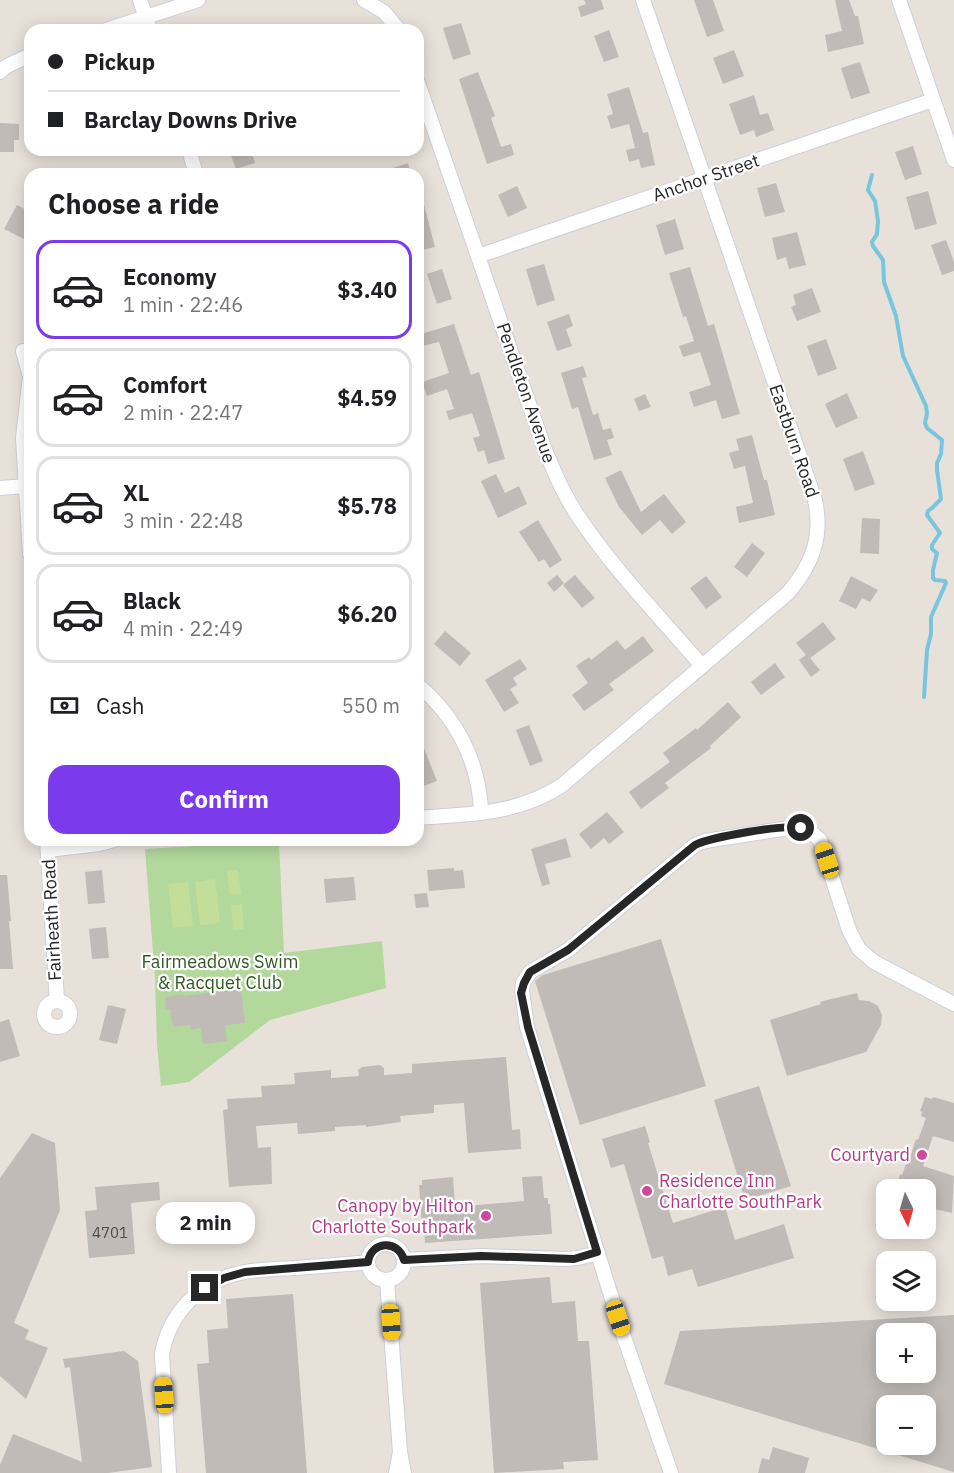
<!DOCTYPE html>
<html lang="en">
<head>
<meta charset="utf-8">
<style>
	body { margin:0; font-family:"IBM Plex Sans",sans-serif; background:#f2f2f2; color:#202124; height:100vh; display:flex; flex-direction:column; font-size:22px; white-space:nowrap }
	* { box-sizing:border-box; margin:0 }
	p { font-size:20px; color:#757577 }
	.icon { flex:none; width:33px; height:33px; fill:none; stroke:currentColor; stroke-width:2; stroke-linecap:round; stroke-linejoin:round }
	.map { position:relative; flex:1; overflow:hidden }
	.details { position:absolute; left:24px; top:168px; width:400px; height:678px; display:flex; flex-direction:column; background:#fff; border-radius:18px; box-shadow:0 3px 15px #0003 }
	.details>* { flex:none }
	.banner { position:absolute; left:24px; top:24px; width:400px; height:132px; border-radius:18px; box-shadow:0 3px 15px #0003; display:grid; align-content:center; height:132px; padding:0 24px; background:#fff }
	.needle { width:39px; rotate:175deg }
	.tools { position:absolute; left:876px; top:1179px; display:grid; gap:12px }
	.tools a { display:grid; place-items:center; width:60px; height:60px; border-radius:12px; background:#fff; box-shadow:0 3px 15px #0003; font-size:30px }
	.end { position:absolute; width:27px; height:27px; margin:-14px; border:8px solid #272727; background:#fff; box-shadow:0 0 0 3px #fff }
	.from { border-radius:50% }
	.bubble { position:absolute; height:42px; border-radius:18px; background:#fff; box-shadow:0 3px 15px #0003; font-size:20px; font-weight:700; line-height:42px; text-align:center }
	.car { position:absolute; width:18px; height:36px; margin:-18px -9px; border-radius:8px; box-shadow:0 0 4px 2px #0007; background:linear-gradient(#f5c518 24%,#345 0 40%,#f5c518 0 76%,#345 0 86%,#f5c518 0) }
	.banner b { display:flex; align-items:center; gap:21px; height:57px; font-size:22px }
	.banner b+b { border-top:2px solid #e0e0e0 }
	.banner i { width:15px; height:15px; background:#202124 }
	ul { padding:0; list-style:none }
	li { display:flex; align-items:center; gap:18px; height:99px; margin:0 12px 9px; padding:0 12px; border:3px solid #e0e0e0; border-radius:18px }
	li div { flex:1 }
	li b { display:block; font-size:22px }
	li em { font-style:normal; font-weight:700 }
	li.selected { border-color:#7c3aed }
	li>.icon { width:54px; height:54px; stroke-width:1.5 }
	h2 { padding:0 24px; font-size:27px; line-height:72px }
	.pay { display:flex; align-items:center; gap:15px; height:66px; padding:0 24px; font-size:22px }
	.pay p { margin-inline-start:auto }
	.button { display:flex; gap:12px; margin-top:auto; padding:12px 24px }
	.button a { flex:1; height:69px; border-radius:18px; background:#7c3aed; color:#fff; font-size:24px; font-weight:700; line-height:69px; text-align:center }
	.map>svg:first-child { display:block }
	.green { fill:#b2d89c }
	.pitch { fill:#c3de99 }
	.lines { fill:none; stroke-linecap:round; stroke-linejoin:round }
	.stream { stroke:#78c5de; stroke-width:4 }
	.building { fill:#c0bbb6; fill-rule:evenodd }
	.minor-casing { stroke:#cccfda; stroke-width:16 }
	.minor { stroke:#fff; stroke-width:14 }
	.route { stroke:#272727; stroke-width:8 }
	.hotel-dot { fill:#d1479c; stroke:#fff; stroke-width:2 }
	.labels { text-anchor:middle; stroke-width:4.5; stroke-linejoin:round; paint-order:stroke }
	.number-label { font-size:15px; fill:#4d4c4b }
	.street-label { font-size:18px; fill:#272727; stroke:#fff }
	.park-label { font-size:18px; fill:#2e5921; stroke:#fff }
	.hotel-label { font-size:18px; fill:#b23c85; stroke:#fff; text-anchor:end }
</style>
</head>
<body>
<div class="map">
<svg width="954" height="1473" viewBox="0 0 954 1473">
	<rect width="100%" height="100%" fill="#e8e1da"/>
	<path class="green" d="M279 841 284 953 382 941 386 988 270 1020 189 1082 161 1086 157 1044 155 978 145 849Z"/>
	<g class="pitch">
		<path d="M238 870 241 894 230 895 227 871Z"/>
		<path d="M215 879 220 923 200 925 195 882Z"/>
		<path d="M188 882 193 926 173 928 168 884Z"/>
		<path d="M242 904 244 929 233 930 231 905Z"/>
	</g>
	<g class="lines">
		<path class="stream" d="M872 175 868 190 875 201 878 221 877 234 872 242 873 246 883 260 884 282 896 316 903 356 926 406 927 413 925 423 927 428 942 440 941 454 937 463V470L941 499 932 508 928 511 927 515 940 533 932 545V549L937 553 933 570V578L935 580 945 581 946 583 931 617V634L927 650 924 697"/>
	</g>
	<g class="building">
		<path d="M584 0H601L604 9 581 17 578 7 586 4Z"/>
		<path d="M694 0H713L724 31 707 37Z"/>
		<path d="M835 0H849L855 16H858L864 44 828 52 825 35 842 31Z"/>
		<path d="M461 23 471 54 453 60 443 28Z"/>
		<path d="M609 30 619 57 604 62 594 36Z"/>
		<path d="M734 50 744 76 723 84 713 58Z"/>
		<path d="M860 62 870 93 851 99 841 68Z"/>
		<path d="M478 72 495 116 491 118 501 147 511 144 514 155 487 164 459 79Z"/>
		<path d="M629 87 643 133 648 132 655 165 641 168 639 159 629 162 626 150 635 148 629 124 611 129 607 116 613 114 607 94Z"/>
		<path d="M754 95 760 115 768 113 774 130 756 137 754 130 740 135 729 104Z"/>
		<path d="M0 123 19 124V140H14V152H0Z"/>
		<path d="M913 146 922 174 905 180 895 152Z"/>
		<path d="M229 150H251L255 163 236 169Z"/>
		<path d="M408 163 411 174H381V172Z"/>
		<path d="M776 183 785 212 765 217 757 188Z"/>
		<path d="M517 186 527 208 508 217 498 195Z"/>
		<path d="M928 191 937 224 915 230 906 197Z"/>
		<path d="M418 197H422L435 247 418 251Z"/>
		<path d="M17 205 30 212V242L4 229Z"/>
		<path d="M675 219 684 249 665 255 656 225Z"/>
		<path d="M797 232 806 265 789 269 786 257 777 260 772 238Z"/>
		<path d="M946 240 954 262V271L942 275 931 245Z"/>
		<path d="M544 264 555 300 537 306 526 269Z"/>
		<path d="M690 267 708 326 714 324 740 414 722 419 716 400 694 407 689 392 711 385 700 352 683 357 679 346 694 341 686 316 683 317 669 273Z"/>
		<path d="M442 269 452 299 437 304 427 274Z"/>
		<path d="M812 288 821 312 797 321 791 307 796 305 793 295Z"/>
		<path d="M569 314 573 326 566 329 572 346 557 351 547 322Z"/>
		<path d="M454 324 471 375 479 372 505 459 488 464 484 450 478 452 473 438 480 436 472 413 449 420 446 411 454 409 447 389 427 396 422 382 449 373 439 342 418 347V335Z"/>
		<path d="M826 339 837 369 818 376 807 346Z"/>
		<path d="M583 366 587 377 582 378 593 415 598 413 603 430 611 428 614 438 607 440 612 455 594 460 578 407 572 409 561 373Z"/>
		<path d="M847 393 858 418 836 428 825 404Z"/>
		<path d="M645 394 651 407 639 411 634 399Z"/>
		<path d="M752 435 764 480H767L775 515 739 523 736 507 753 503 745 466 734 469 729 453 739 450 736 439Z"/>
		<path d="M863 451 875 484 855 491 843 459Z"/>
		<path d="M621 470 641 512 664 494 686 522 672 534 660 520 642 535 619 507 605 478Z"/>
		<path d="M496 474 505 493 519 486 527 504 498 518 481 481Z"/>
		<path d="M862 518 880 519 879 554 860 553Z"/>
		<path d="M538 520 562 560 550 568 544 559 539 562 519 532Z"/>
		<path d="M752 543 765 553 747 577 734 567Z"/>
		<path d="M557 575 564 583 554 592 547 583Z"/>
		<path d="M575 575 595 598 582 608 563 585Z"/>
		<path d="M706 576 722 597 706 609 690 588Z"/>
		<path d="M851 576 878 590 870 602 862 598 856 609 839 601Z"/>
		<path d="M823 622 836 639 810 658 820 670 811 677 799 660 806 655 796 643Z"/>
		<path d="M445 631 471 653 460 666 434 644Z"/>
		<path d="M643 636 654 651 609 684 614 690 584 711 572 695 588 683 576 666 589 657 591 660 617 640 625 650Z"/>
		<path d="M520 659 527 669 513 678 517 685 510 689 519 703 504 712 485 680Z"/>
		<path d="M775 663 785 677 761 695 751 682Z"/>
		<path d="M728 702 741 717 710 746 711 748 665 783 669 788 641 809 629 792 670 762 663 753 696 728 697 730Z"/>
		<path d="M529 725 543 761 530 766 516 730Z"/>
		<path d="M419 736 437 781 421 787 418 781Z"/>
		<path d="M607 812 624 832 609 844 604 838 591 849 579 834Z"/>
		<path d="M566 838 571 857 545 864 550 884 542 886 531 849Z"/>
		<path d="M454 868V871L463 870 465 888 429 891 427 870Z"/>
		<path d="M102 870 105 903 88 904 85 872Z"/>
		<path d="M0 875H7L11 921H9L13 969H0Z"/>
		<path d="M354 877 356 900 326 903 324 879Z"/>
		<path d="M427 893 429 907 416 908 414 894Z"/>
		<path d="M106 927 109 958 92 959 89 929Z"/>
		<path d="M661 939 706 1086 580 1125 535 981 543 975Z"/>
		<path d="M241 989 245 1023 225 1025 227 1041 203 1044 201 1028 191 1030 190 1025 173 1027 170 1009H166L165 997 183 994 184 996Z"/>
		<path d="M857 993 859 1000 869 1001 878 1006 882 1015 881 1025 866 1052 787 1076 770 1020 821 1004 820 1002 827 1000Z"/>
		<path d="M108 1005 126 1009 117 1044 99 1040Z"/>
		<path d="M9 1019 20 1056 0 1062V1022Z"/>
		<path d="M506 1057 512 1130 520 1129 521 1149 468 1153 464 1103 434 1105V1113L400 1116 401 1122 366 1127V1125L335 1127V1131L298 1134 297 1123 256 1126 258 1148 271 1147 272 1184 229 1187 223 1110 228 1109 227 1099 262 1097 261 1086 295 1084 294 1073 331 1070V1078L359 1076 358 1070 362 1067 380 1065 384 1068V1075L412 1073V1064Z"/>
		<path d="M759 1086 791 1186 745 1200 714 1100Z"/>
		<path d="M925 1097 932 1099 933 1097 954 1103V1142L933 1136 923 1166 954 1176 952 1213 926 1207V1190H896L900 1174 902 1175 906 1164H908L916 1139 918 1140 926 1118 921 1116 922 1112 920 1111Z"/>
		<path d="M645 1126 650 1142 648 1143 673 1223 725 1207 735 1240 784 1224 794 1258 698 1287 692 1269 668 1276 663 1256 652 1259 624 1164 611 1168 602 1139Z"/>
		<path d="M32 1133 55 1143 60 1210 14 1323 29 1330 25 1339 48 1348 26 1399 0 1376V1178Z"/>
		<path d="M542 1176 544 1198H548V1204H550L552 1234 425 1243 424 1226H422L419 1185H422V1180L453 1177 455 1207 524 1201 522 1177Z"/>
		<path d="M159 1182 160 1200 131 1203 135 1254 89 1258 85 1211 97 1210 95 1187Z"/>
		<path d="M550 1277 552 1303 575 1301 578 1341H589L598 1460 563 1462 564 1469 494 1473 480 1283Z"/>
		<path d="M293 1294 307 1473H206L197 1364 209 1363 207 1330 228 1328 226 1299Z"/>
		<path d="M954 1315V1472L664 1384 680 1331ZM886 1334H926V1372H886ZM886 1406H926V1444H886Z"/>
		<path d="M124 1351 138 1361 152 1467 108 1473H0V1465L13 1434 82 1462 70 1367 65 1368 63 1359Z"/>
		<path d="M773 1447 809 1458 805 1473H758L762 1458 769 1460Z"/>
	</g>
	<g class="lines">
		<defs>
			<g id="minor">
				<path d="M140 0 150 30"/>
				<path d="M364 0 384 12 399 30"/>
				<path d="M899 0 954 160"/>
				<path d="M106 30 198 0"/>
				<path d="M0 72 5 67 30 55"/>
				<path d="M418 83 545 450C555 473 564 496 578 516 614 570 660 617 702 666"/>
				<path d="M189 150 196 174"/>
				<path d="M478 256 933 100"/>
				<path d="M23 351 30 376 23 438 30 554"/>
				<path d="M0 488 26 486"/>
				<path d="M418 685C456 717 480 763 481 813"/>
				<path d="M418 818C470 814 515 815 561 786L788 593C812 565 823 537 815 500L643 0"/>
				<path d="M47 840 57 1001"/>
				<path d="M48 850 99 844 114 840"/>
				<circle cx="57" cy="1014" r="13"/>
				<circle cx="386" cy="1262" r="18"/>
				<path d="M404 1260 481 1256 565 1259 578 1258 598 1253"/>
				<path d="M387 1280 400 1452"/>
				<path d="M169 1473 162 1354C169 1314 199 1282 240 1273 257 1269 277 1269 295 1268 319 1266 344 1265 368 1262"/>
				<path d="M396 1473 400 1452 404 1473"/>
				<path d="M671 1473 624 1337 527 1027 522 991 523 983 530 972 568 950 695 845 705 841 795 827 810 831 820 840 849 930 859 949 874 962 954 1004"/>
			</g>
		</defs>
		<use href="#minor" class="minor-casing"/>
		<use href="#minor" class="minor"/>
	</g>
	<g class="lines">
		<path class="route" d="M205 1288 224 1278 245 1272 368 1262C371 1241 398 1239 404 1260L481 1256 574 1259 597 1252 528 1027 521 993 524 983 530 972 568 950 695 845C711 837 784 824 801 828"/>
	</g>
	<g class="hotel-dot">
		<circle cx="922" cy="1155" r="6"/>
		<circle cx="647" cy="1191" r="6"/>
		<circle cx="486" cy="1216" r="6"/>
	</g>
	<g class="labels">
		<g class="number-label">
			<text x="110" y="1238">4701</text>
		</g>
		<g class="street-label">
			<text transform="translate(706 178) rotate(-19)" y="6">Anchor Street</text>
			<text transform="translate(526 393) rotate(71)" y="6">Pendleton Avenue</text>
			<text transform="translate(794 441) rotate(71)" y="6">Eastburn Road</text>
			<text transform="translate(52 920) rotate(-93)" y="6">Fairheath Road</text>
		</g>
		<g class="park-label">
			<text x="220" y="968">Fairmeadows Swim<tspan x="220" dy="21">&amp; Racquet Club</tspan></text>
		</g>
		<g class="hotel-label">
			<text x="910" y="1161">Courtyard</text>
			<text x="659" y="1187" text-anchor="start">Residence Inn<tspan x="659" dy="21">Charlotte SouthPark</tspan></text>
			<text x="474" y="1212">Canopy by Hilton<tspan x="474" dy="21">Charlotte Southpark</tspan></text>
		</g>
	</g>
</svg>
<div class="tools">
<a><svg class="needle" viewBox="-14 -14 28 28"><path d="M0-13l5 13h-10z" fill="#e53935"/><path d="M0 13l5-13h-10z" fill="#757577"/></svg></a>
<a><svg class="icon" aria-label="layers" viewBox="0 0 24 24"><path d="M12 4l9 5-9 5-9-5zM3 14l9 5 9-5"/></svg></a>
<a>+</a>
<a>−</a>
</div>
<i class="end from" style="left:801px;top:828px"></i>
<i class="end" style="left:205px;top:1288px"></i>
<div class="bubble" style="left:156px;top:1202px;width:99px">2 min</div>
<i class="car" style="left:827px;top:860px;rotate:342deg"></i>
<i class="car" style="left:618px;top:1318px;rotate:162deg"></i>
<i class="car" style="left:391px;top:1322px;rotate:176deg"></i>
<i class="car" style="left:164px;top:1395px;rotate:356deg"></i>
<div class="banner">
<b><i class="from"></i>Pickup</b>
<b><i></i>Barclay Downs Drive</b>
</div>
<section class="details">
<h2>Choose a ride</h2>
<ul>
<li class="selected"><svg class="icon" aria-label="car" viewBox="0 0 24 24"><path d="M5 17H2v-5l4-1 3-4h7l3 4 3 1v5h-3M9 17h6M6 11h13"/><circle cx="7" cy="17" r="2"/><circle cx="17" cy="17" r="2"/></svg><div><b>Economy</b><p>1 min · 22:46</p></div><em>$3.40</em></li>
<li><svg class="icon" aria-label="car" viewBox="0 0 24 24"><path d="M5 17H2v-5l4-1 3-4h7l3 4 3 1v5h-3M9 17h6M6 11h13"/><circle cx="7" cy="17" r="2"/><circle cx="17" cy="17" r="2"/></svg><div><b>Comfort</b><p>2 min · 22:47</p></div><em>$4.59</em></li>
<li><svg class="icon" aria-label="car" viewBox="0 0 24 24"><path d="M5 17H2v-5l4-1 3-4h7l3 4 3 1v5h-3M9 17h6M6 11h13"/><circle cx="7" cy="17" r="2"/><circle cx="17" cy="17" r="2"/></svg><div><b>XL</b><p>3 min · 22:48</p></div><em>$5.78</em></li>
<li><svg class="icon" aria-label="car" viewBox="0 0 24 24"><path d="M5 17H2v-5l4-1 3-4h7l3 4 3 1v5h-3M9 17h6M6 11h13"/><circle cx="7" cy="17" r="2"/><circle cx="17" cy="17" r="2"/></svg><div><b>Black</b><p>4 min · 22:49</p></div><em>$6.20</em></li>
</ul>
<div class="pay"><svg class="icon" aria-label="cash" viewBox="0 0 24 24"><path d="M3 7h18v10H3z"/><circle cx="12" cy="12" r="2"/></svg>Cash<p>550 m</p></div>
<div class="button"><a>Confirm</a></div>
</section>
</div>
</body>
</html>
